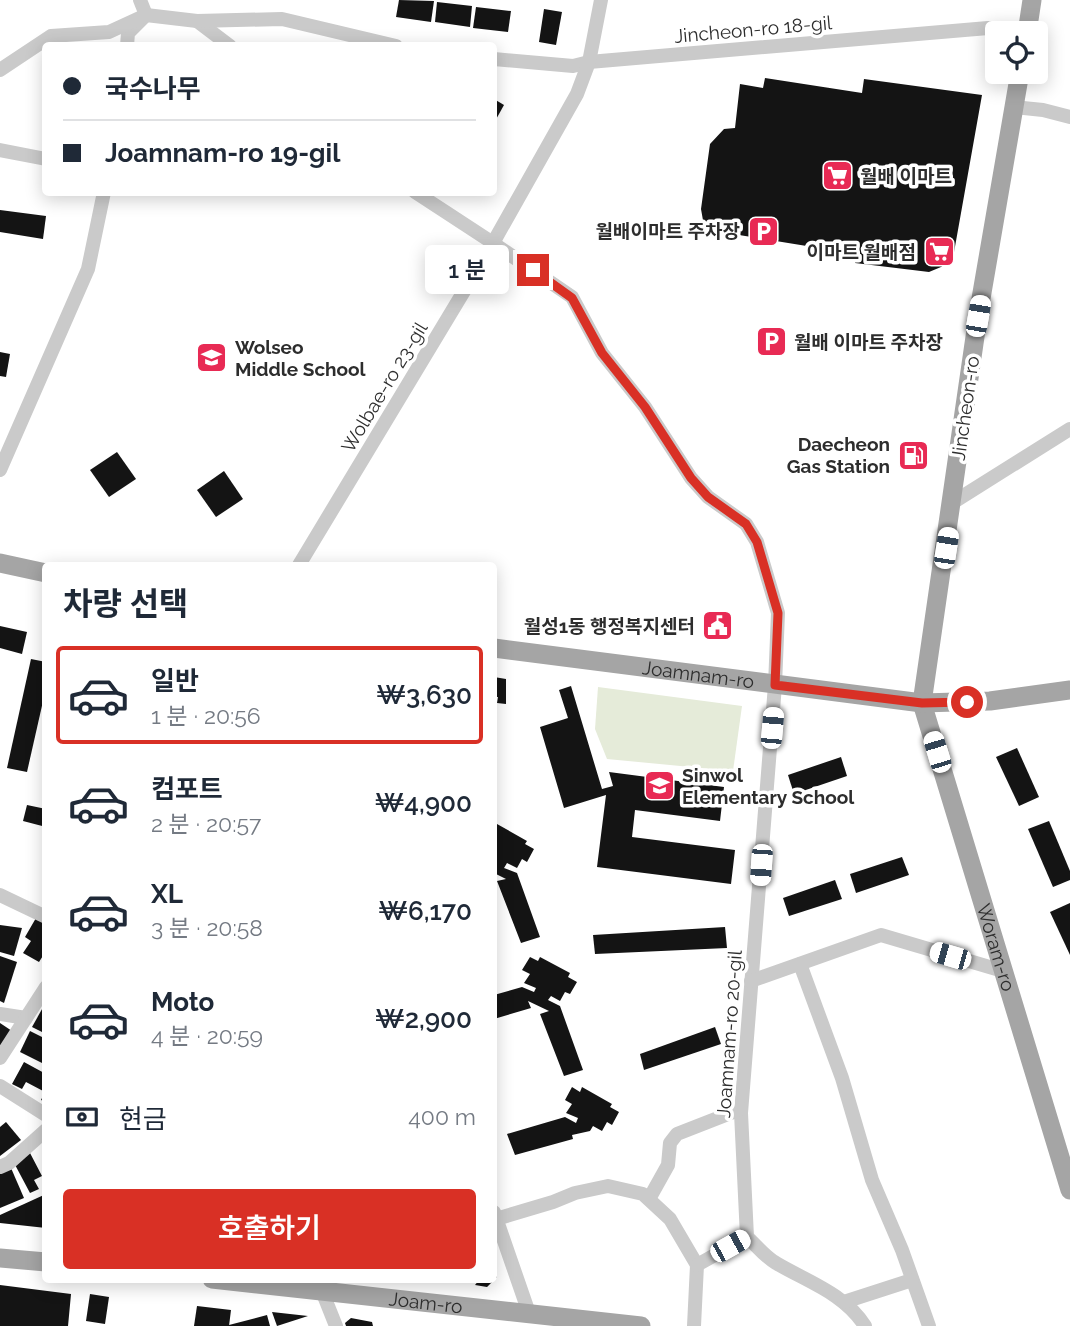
<!DOCTYPE html>
<html lang="ko">
<head>
<meta charset="utf-8">
<style>
	body { margin:0; font-family:Raleway,"Noto Sans KR",sans-serif; background:#f2f2f3; color:#1f2937; height:100vh; display:flex; flex-direction:column; font-size:26px; white-space:nowrap }
	* { box-sizing:border-box; margin:0 }
	p { font-size:23px; color:#747a83 }
	.icon { flex:none; width:38px; height:38px; fill:none; stroke:currentColor; stroke-width:2; stroke-linecap:round; stroke-linejoin:round }
	.map { position:relative; flex:1; overflow:hidden }
	.drawer { position:absolute; left:42px; top:562px; width:455px; height:721px; display:flex; flex-direction:column; background:#fff; border-radius:7px; box-shadow:0 4px 18px #0003 }
	.drawer>* { flex:none }
	.guide { position:absolute; left:42px; top:42px; width:455px; height:154px; border-radius:7px; box-shadow:0 4px 18px #0003; display:grid; align-content:center; height:154px; padding:0 21px; background:#fff }
	.fabs { position:absolute; left:985px; top:21px; display:grid; gap:14px }
	.fabs a { display:grid; place-items:center; width:63px; height:63px; border-radius:7px; background:#fff; box-shadow:0 4px 18px #0003; font-size:35px }
	.end { position:absolute; width:32px; height:32px; margin:-16px; border:9px solid #d93025; background:#fff; box-shadow:0 0 0 4px #fff }
	.from { border-radius:50% }
	.bubble { position:absolute; height:49px; border-radius:7px; background:#fff; box-shadow:0 4px 18px #0003; font-size:23px; font-weight:600; line-height:49px; text-align:center }
	.car { position:absolute; width:21px; height:42px; margin:-21px -10px; border-radius:9px; box-shadow:0 0 5px 2px #0007; background:linear-gradient(#fff 24%,#345 0 40%,#fff 0 76%,#345 0 86%,#fff 0) }
	.guide b { display:flex; align-items:center; gap:24px; height:66px; font-size:26px }
	.guide b+b { border-top:2px solid #e0e1e3 }
	.guide i { width:18px; height:18px; background:#1f2937 }
	ul { padding:0; list-style:none }
	li { display:flex; align-items:center; gap:21px; height:98px; margin:0 14px 10px; padding:0 7px; border:4px solid transparent; border-radius:7px }
	li div { flex:1 }
	li b { display:block; font-size:26px }
	li em { font-style:normal; font-weight:600 }
	li.selected { border-color:#d93025 }
	li>.icon { width:63px; height:63px; stroke-width:1.5 }
	h2 { padding:0 21px; font-size:32px; line-height:84px }
	.pay { display:flex; align-items:center; gap:18px; height:77px; padding:0 21px; font-size:26px }
	.pay p { margin-inline-start:auto }
	.cta { display:flex; gap:14px; margin-top:auto; padding:14px 21px }
	.cta a { flex:1; height:80px; border-radius:7px; background:#d93025; color:#fff; font-size:28px; font-weight:600; line-height:80px; text-align:center }
	.map>svg:first-child { display:block }
	.green { fill:#e5ebd9 }
	.building { fill:#141414 }
	.lines { fill:none; stroke-linecap:round; stroke-linejoin:round }
	.minor { stroke:#cacaca; stroke-width:14 }
	.major { stroke:#a5a5a5; stroke-width:19 }
	.route { stroke:#d93025; stroke-width:9 }
	.labels { text-anchor:middle; stroke-width:7; stroke-linejoin:round; paint-order:stroke }
	.street-label { font-size:19px; fill:#2d2d2d; stroke:#fff }
	.poi-label { font-size:19px; font-weight:bold; fill:#2d2d2d; stroke:#fff; text-anchor:start }
</style>
</head>
<body>
<div class="map">
<svg width="1070" height="1326" viewBox="0 0 1070 1326">
	<rect width="100%" height="100%" fill="#fff"/>
	<path class="green" d="M598 687 742 706 733 771 607 759 595 729Z"/>
	<g class="building">
		<path d="M399 0 434 1 431 22 396 17Z"/>
		<path d="M437 2 472 6 470 27 435 22Z"/>
		<path d="M476 7 511 11 508 32 473 28Z"/>
		<path d="M544 9 562 12 556 45 539 42Z"/>
		<path d="M765 78 862 93 864 79 982 95 953 258 941 267 929 272 855 263 856 254 714 231 704 226 701 209 710 144 724 129 735 128 740 84 763 88Z"/>
		<path d="M494 99 504 105 494 123Z"/>
		<path d="M0 210 46 216 43 239 0 232Z"/>
		<path d="M0 352 10 354 6 377 0 376Z"/>
		<path d="M117 452 136 479 109 497 90 470Z"/>
		<path d="M224 471 243 499 216 517 197 490Z"/>
		<path d="M0 626 27 632 22 654 0 648Z"/>
		<path d="M31 659 46 662V688L27 772 7 768Z"/>
		<path d="M494 677 506 679V704L497 703 498 697H494Z"/>
		<path d="M571 686 602 789 613 786 609 772 724 787 720 821 635 810 632 837 735 850 731 884 597 867 606 795 564 808 540 727 568 718 559 690Z"/>
		<path d="M1017 748 1039 797 1019 806 996 757Z"/>
		<path d="M841 757 847 776 794 794 788 775Z"/>
		<path d="M27 805 46 809V827L23 821Z"/>
		<path d="M1049 821 1070 871V880L1053 887 1028 829Z"/>
		<path d="M497 824 527 841 525 844 534 849 527 862 522 859 517 868 507 863 504 868 517 873 540 937 521 943 497 881 506 879 494 873V828Z"/>
		<path d="M902 857 909 875 856 893 850 874Z"/>
		<path d="M835 880 842 899 789 916 783 898Z"/>
		<path d="M1070 903V955L1050 912Z"/>
		<path d="M36 918 46 924V951L39 962 23 953 31 941 25 937Z"/>
		<path d="M0 925 22 928 14 956 0 952Z"/>
		<path d="M725 927 727 948 595 954 593 935Z"/>
		<path d="M0 956 17 962 4 1003 0 1001Z"/>
		<path d="M530 957 538 961 540 957 570 973 568 977 577 982 570 994 565 992 560 1001 551 996 548 1000 560 1006 583 1070 564 1076 540 1014 549 1011 528 1001 531 1008 494 1019V995L522 987 534 992 536 988 524 983 530 974 522 970Z"/>
		<path d="M46 1002V1034L32 1027Z"/>
		<path d="M0 1023 12 1031 2 1046 0 1045Z"/>
		<path d="M715 1027 721 1044 644 1070 640 1054Z"/>
		<path d="M30 1031 46 1039V1065L20 1052Z"/>
		<path d="M24 1062 46 1074V1102L41 1100 45 1092 26 1082 22 1089 12 1084Z"/>
		<path d="M572 1087 580 1092 582 1087 612 1104 610 1107 619 1112 612 1125 607 1122 602 1131 593 1126 590 1131 572 1135 573 1139 515 1155 507 1134 565 1117 576 1123 578 1118 566 1113 572 1104 565 1100Z"/>
		<path d="M6 1122 21 1140 0 1156V1127Z"/>
		<path d="M30 1153 42 1176 34 1180 39 1189 30 1193 13 1161Z"/>
		<path d="M11 1168 24 1198 0 1208V1172Z"/>
		<path d="M46 1194V1228L0 1223V1215Z"/>
		<path d="M494 1270 497 1277 487 1287 475 1285 480 1279H494Z"/>
		<path d="M0 1285 71 1294 68 1326H0Z"/>
		<path d="M90 1294 109 1297 105 1324 86 1321Z"/>
		<path d="M197 1306 231 1310 229 1326H194Z"/>
		<path d="M272 1312 308 1316 277 1326Z"/>
		<path d="M267 1315 270 1326H229V1325Z"/>
		<path d="M351 1318 372 1322 373 1326H346L345 1323Z"/>
	</g>
	<g class="lines">
		<g class="minor">
			<path d="M197 21 230 46"/>
			<path d="M127 46 128 33 146 15 140 0"/>
			<path d="M494 59 573 66 589 62 988 28 1017 33"/>
			<path d="M0 70 51 36 109 32 146 15 197 21 282 19 396 46"/>
			<path d="M1014 107 1043 110 1070 117"/>
			<path d="M0 150 46 159"/>
			<path d="M415 192 493 243 572 297 602 353 645 407 691 478 708 497 746 524 757 542 778 613 775 685 741 1113 747 1237C756 1245 765 1257 776 1263 808 1282 844 1293 865 1326"/>
			<path d="M0 470 88 269 104 192"/>
			<path d="M952 503 1070 429"/>
			<path d="M299 565 493 243 577 94 589 62 601 0"/>
			<path d="M0 895 46 917"/>
			<path d="M800 964 842 1078 872 1180 902 1250 929 1326"/>
			<path d="M751 981 881 935 1003 971"/>
			<path d="M0 1014 26 1018"/>
			<path d="M0 1058 46 987"/>
			<path d="M0 1086 46 1115"/>
			<path d="M0 1167 9 1163 46 1130"/>
			<path d="M649 1199 668 1165 670 1143 677 1134 741 1109"/>
			<path d="M494 1212 529 1313"/>
			<path d="M496 1219 553 1202 575 1193 608 1186 643 1194 670 1219 697 1265 694 1326"/>
			<path d="M697 1265 747 1237"/>
			<path d="M322 1291 336 1326"/>
			<path d="M844 1302 912 1280"/>
		</g>
		<g class="major">
			<path d="M1027 33 1032 0"/>
			<path id="s1" d="M1020 72 978 316 922 703 1070 1190"/>
			<path d="M0 563 46 573"/>
			<path id="s2" d="M494 648 922 703 990 701 1070 690"/>
			<path d="M0 1258 46 1262"/>
			<path id="s3" d="M212 1279 641 1326"/>
		</g>
	</g>
	<g class="lines">
		<path class="route" d="M533 270 572 298 602 353 645 407 691 478 708 497 746 524 757 542 778 613 775 685 922 703 967 702"/>
	</g>
	<defs>
		<symbol id="supermarket-square" viewBox="-11 -11 22 22"><rect x="-9" y="-9" width="18" height="18" rx="4" fill="#e82a54" stroke="#fff"/><path d="M-6-5.5h2.5l.6 2H6L4.5 2H-2.5L-4.4-4H-6ZM-1.5 3.2a1.3 1.3 0 1 0 .1 0ZM3 3.2a1.3 1.3 0 1 0 .1 0Z" fill="#fff"/></symbol>
		<symbol id="parking-square" viewBox="-11 -11 22 22"><rect x="-9" y="-9" width="18" height="18" rx="4" fill="#e82a54" stroke="#fff"/><path d="M-3.5-5.5H1a3.5 3.5 0 0 1 0 7H-1V5.5H-3.5ZM-1-3.4V-.6H.8a1.4 1.4 0 0 0 0-2.8Z" fill="#fff"/></symbol>
		<symbol id="school-square" viewBox="-11 -11 22 22"><rect x="-9" y="-9" width="18" height="18" rx="4" fill="#e82a54" stroke="#fff"/><path d="M0-5L7-2L0 1L-7-2ZM-4 1L0 2.5L4 1V4Q0 6-4 4Z" fill="#fff"/></symbol>
		<symbol id="fuel-square" viewBox="-11 -11 22 22"><rect x="-9" y="-9" width="18" height="18" rx="4" fill="#e82a54" stroke="#fff"/><path d="M-5.5-6h7V0h2V4h1.3V-2.5L3-4.5l.8-.8L6-3V5H2.5V1h-1V6h-7ZM-4.2-4.7v3.2H.2V-4.7Z" fill="#fff"/></symbol>
		<symbol id="civic-square" viewBox="-11 -11 22 22"><rect x="-9" y="-9" width="18" height="18" rx="4" fill="#e82a54" stroke="#fff"/><path d="M-.6-6.5H3V-4.5H.6V-3L4-1V1h2V6H-6V1h2V-1L-.6-3ZM-1.2 2.5V6h2.4V2.5Z" fill="#fff"/></symbol>
	</defs>
	<g fill-rule="evenodd">
		<use href="#supermarket-square" x="820" y="158" width="35" height="35"/>
		<use href="#parking-square" x="746" y="214" width="35" height="35"/>
		<use href="#supermarket-square" x="922" y="234" width="35" height="35"/>
		<use href="#parking-square" x="754" y="324" width="35" height="35"/>
		<use href="#school-square" x="194" y="340" width="35" height="35"/>
		<use href="#fuel-square" x="896" y="438" width="35" height="35"/>
		<use href="#civic-square" x="700" y="608" width="35" height="35"/>
		<use href="#school-square" x="642" y="768" width="35" height="35"/>
	</g>
	<g class="labels">
		<g class="street-label">
			<text transform="translate(753 29) rotate(-5)" y="7">Jincheon-ro 18-gil</text>
			<text transform="translate(384 387) rotate(-59)" y="7">Wolbae-ro 23-gil</text>
			<text transform="translate(965 408) rotate(-82)" y="7">Jincheon-ro</text>
			<text dy="7" stroke="none"><textPath href="#s2" startOffset="206">Joamnam-ro</textPath></text>
			<text dy="7" stroke="none"><textPath href="#s1" startOffset="894">Woram-ro</textPath></text>
			<text transform="translate(729 1034) rotate(-86)" y="7">Joamnam-ro 20-gil</text>
			<text dy="7" stroke="none"><textPath href="#s3" startOffset="215">Joam-ro</textPath></text>
		</g>
		<g class="poi-label">
			<text x="860" y="183">월배 이마트</text>
			<text x="740" y="238" text-anchor="end">월배이마트 주차장</text>
			<text x="916" y="259" text-anchor="end">이마트 월배점</text>
			<text x="794" y="349">월배 이마트 주차장</text>
			<text x="235" y="354">Wolseo<tspan x="235" dy="22">Middle School</tspan></text>
			<text x="890" y="451" text-anchor="end">Daecheon<tspan x="890" dy="22">Gas Station</tspan></text>
			<text x="695" y="633" text-anchor="end">월성1동 행정복지센터</text>
			<text x="682" y="782">Sinwol<tspan x="682" dy="22">Elementary School</tspan></text>
		</g>
	</g>
</svg>
<div class="fabs">
<a><svg class="icon" aria-label="locate" viewBox="0 0 24 24"><circle cx="12" cy="12" r="6"/><path d="M12 2v4M12 18v4M2 12h4M18 12h4"/></svg></a>
</div>
<i class="end from" style="left:967px;top:702px"></i>
<i class="end" style="left:533px;top:270px"></i>
<div class="bubble" style="left:425px;top:245px;width:84px">1 분</div>
<i class="car" style="left:978px;top:316px;rotate:10deg"></i>
<i class="car" style="left:946px;top:548px;rotate:9deg"></i>
<i class="car" style="left:772px;top:728px;rotate:5deg"></i>
<i class="car" style="left:937px;top:752px;rotate:343deg"></i>
<i class="car" style="left:761px;top:865px;rotate:184deg"></i>
<i class="car" style="left:950px;top:956px;rotate:286deg"></i>
<i class="car" style="left:730px;top:1246px;rotate:61deg"></i>
<div class="guide">
<b><i class="from"></i>국수나무</b>
<b><i></i>Joamnam-ro 19-gil</b>
</div>
<section class="drawer">
<h2>차량 선택</h2>
<ul>
<li class="selected"><svg class="icon" aria-label="car" viewBox="0 0 24 24"><path d="M5 17H2v-5l4-1 3-4h7l3 4 3 1v5h-3M9 17h6M6 11h13"/><circle cx="7" cy="17" r="2"/><circle cx="17" cy="17" r="2"/></svg><div><b>일반</b><p>1 분 · 20:56</p></div><em>₩3,630</em></li>
<li><svg class="icon" aria-label="car" viewBox="0 0 24 24"><path d="M5 17H2v-5l4-1 3-4h7l3 4 3 1v5h-3M9 17h6M6 11h13"/><circle cx="7" cy="17" r="2"/><circle cx="17" cy="17" r="2"/></svg><div><b>컴포트</b><p>2 분 · 20:57</p></div><em>₩4,900</em></li>
<li><svg class="icon" aria-label="car" viewBox="0 0 24 24"><path d="M5 17H2v-5l4-1 3-4h7l3 4 3 1v5h-3M9 17h6M6 11h13"/><circle cx="7" cy="17" r="2"/><circle cx="17" cy="17" r="2"/></svg><div><b>XL</b><p>3 분 · 20:58</p></div><em>₩6,170</em></li>
<li><svg class="icon" aria-label="car" viewBox="0 0 24 24"><path d="M5 17H2v-5l4-1 3-4h7l3 4 3 1v5h-3M9 17h6M6 11h13"/><circle cx="7" cy="17" r="2"/><circle cx="17" cy="17" r="2"/></svg><div><b>Moto</b><p>4 분 · 20:59</p></div><em>₩2,900</em></li>
</ul>
<div class="pay"><svg class="icon" aria-label="cash" viewBox="0 0 24 24"><path d="M3 7h18v10H3z"/><circle cx="12" cy="12" r="2"/></svg>현금<p>400 m</p></div>
<div class="cta"><a>호출하기</a></div>
</section>
</div>
</body>
</html>
